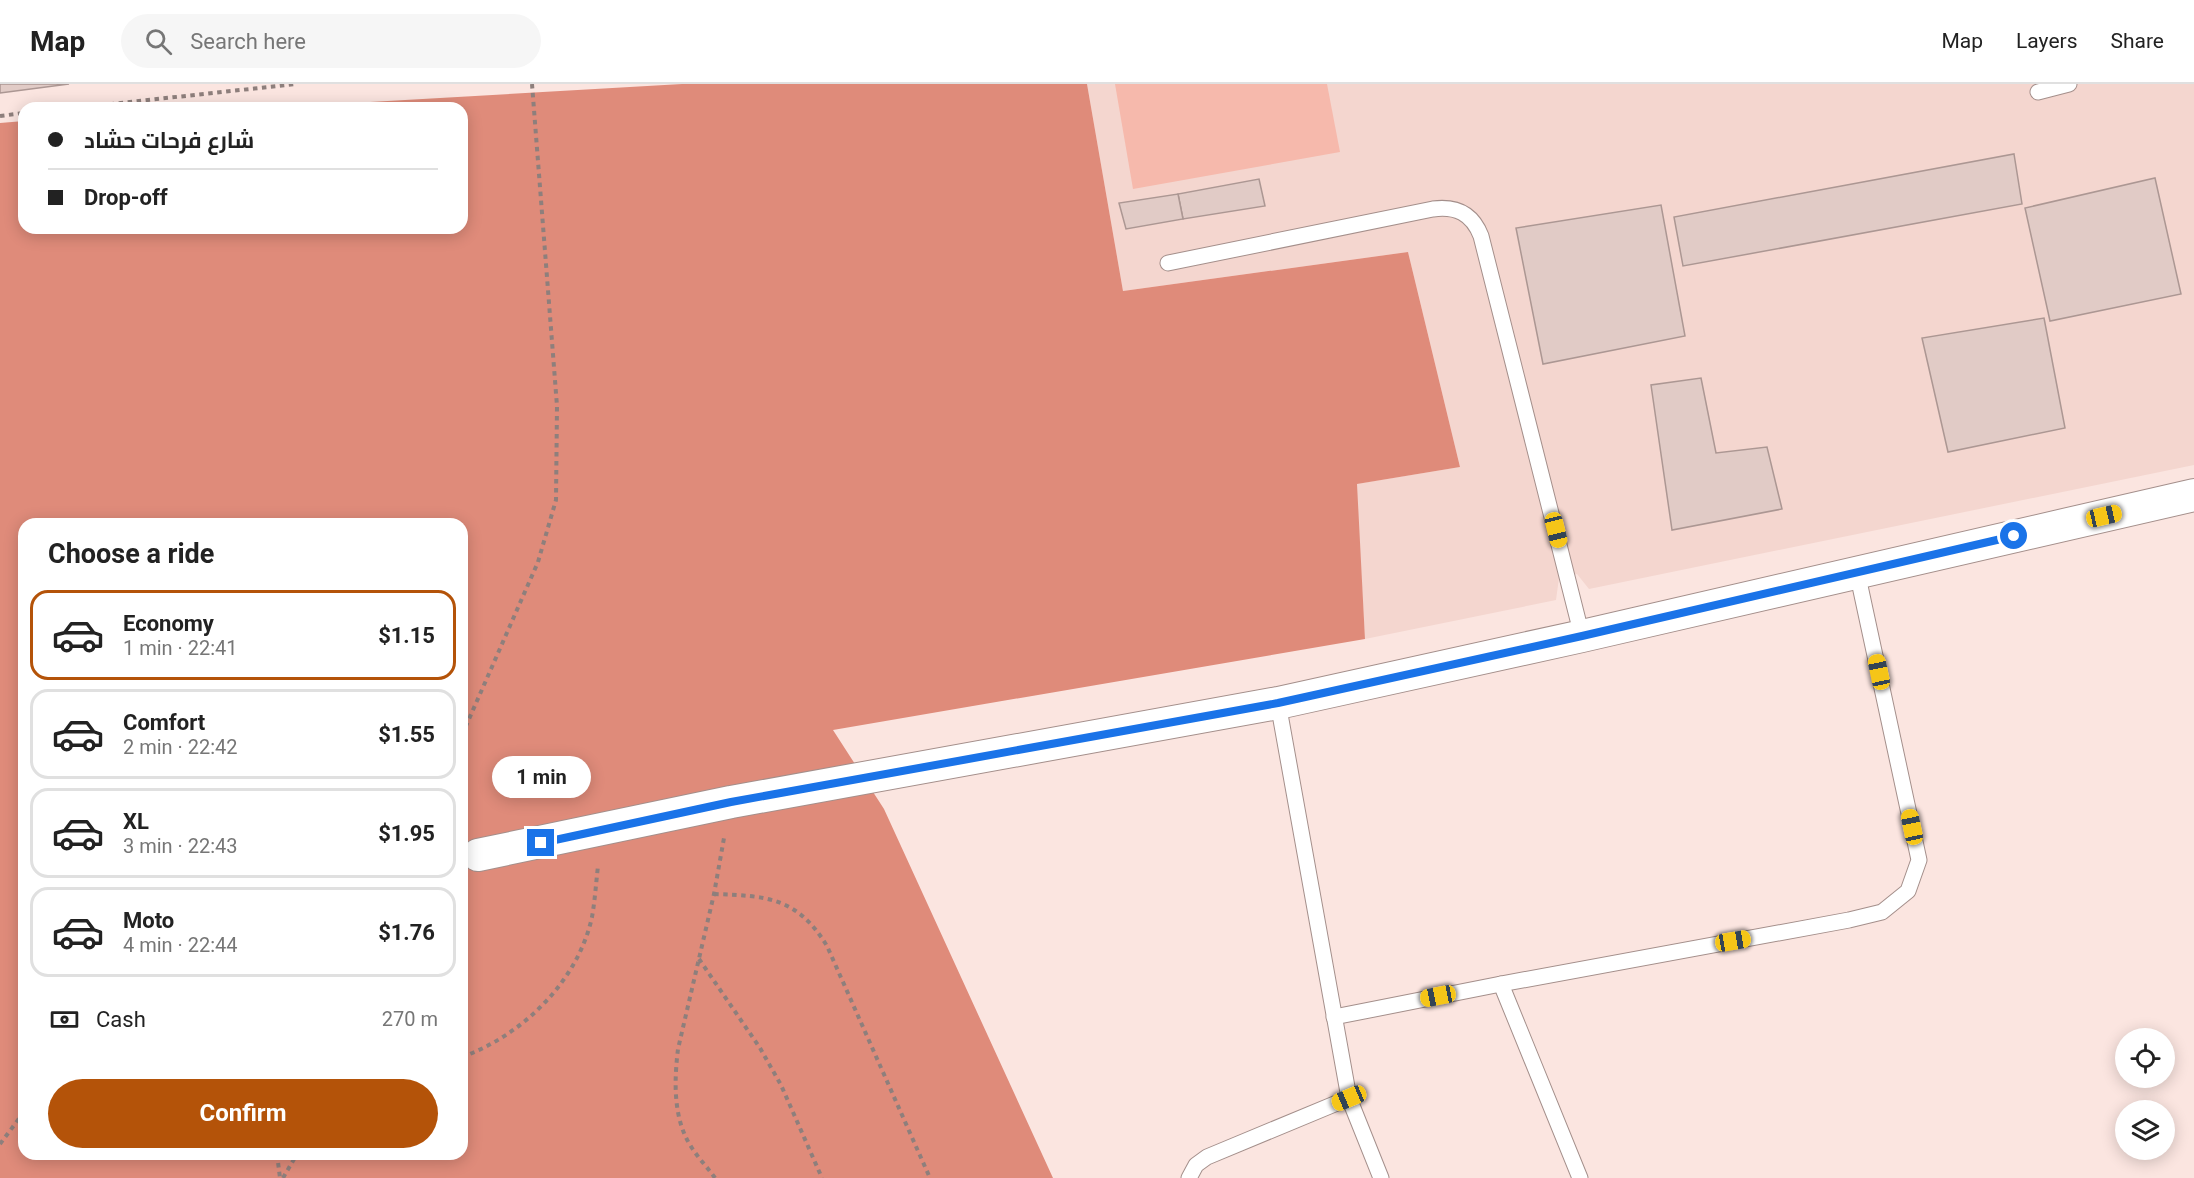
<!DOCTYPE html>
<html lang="en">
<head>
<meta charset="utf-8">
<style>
	body { margin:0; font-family:Roboto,Cairo,sans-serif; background:#f6f6f6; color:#222; height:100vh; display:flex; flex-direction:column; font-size:22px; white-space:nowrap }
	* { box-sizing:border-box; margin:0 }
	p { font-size:20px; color:#767676 }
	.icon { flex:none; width:33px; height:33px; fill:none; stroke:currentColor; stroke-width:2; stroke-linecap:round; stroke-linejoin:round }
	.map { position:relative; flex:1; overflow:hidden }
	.side { position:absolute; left:18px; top:434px; width:450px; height:642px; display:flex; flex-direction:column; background:#fff; border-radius:18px; box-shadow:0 3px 15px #0003 }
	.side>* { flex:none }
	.banner { position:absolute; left:18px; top:18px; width:450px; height:132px; border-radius:18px; box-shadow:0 3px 15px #0003; display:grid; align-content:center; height:132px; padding:0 30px; background:#fff }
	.buttons { position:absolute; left:2115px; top:944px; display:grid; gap:12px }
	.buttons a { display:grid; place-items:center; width:60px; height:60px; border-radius:50%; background:#fff; box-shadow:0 3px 15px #0003; font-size:30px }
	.end { position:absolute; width:27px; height:27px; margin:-14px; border:8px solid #1a73e8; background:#fff; box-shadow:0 0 0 3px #fff }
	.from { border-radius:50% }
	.bubble { position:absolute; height:42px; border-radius:21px; background:#fff; box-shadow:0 3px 15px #0003; font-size:20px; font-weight:700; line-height:42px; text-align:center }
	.car { position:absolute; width:18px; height:36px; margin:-18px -9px; border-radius:8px; box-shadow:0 0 4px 2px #0007; background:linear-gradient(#f5c518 24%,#345 0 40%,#f5c518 0 76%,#345 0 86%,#f5c518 0) }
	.banner b { display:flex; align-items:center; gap:21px; height:57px; font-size:22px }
	.banner b+b { border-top:2px solid #e0e0e0 }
	.banner i { width:15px; height:15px; background:#222 }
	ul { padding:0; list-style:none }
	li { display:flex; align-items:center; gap:18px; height:90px; margin:0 12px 9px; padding:0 18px; border:3px solid #e0e0e0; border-radius:18px }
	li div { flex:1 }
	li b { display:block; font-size:22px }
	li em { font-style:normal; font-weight:700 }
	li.selected { border-color:#b45309 }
	li>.icon { width:54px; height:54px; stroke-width:1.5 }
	h2 { padding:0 30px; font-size:27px; line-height:72px }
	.pay { display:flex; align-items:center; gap:15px; height:66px; padding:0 30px; font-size:22px }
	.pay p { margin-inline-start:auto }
	.cta { display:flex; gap:12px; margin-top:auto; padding:12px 30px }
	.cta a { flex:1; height:69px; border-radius:36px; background:#b45309; color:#fff; font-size:24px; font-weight:700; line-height:69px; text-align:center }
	header { display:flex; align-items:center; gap:36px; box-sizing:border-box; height:84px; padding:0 30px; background:#fff; border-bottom:2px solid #e0e0e0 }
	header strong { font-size:28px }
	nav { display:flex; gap:33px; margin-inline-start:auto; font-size:21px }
	.search { width:420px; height:54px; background:#f6f6f6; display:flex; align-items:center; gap:15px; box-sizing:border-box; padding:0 21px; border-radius:33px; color:#767676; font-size:22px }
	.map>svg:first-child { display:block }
	.built { fill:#f4d6cf }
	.green { fill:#f6b9ac }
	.forest { fill:#df8b7a; fill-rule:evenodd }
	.building { fill:#e1cbc6; stroke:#ac9793; stroke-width:1.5 }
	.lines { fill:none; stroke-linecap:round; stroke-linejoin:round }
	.lane-casing { stroke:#a48f8b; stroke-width:17 }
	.street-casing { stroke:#a48f8b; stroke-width:34 }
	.path { stroke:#8e7f7c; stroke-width:4; stroke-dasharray:4.5 4.5; stroke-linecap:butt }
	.lane { stroke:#fff; stroke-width:15 }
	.street { stroke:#fff; stroke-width:32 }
	.route { stroke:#1a73e8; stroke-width:8 }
</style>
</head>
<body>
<header>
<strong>Map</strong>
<div class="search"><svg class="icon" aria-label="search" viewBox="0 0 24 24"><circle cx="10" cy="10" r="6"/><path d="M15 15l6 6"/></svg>Search here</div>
<nav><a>Map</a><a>Layers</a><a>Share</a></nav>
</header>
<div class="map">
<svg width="2194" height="1094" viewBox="0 0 2194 1094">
	<rect width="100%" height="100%" fill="#fbe5e0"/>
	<path class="built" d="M1087 0H2194V381L1589 505 1577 490 1559 494 1556 516 1365 555 1356 400 1460 383 1408 168 1123 207Z"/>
	<path class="green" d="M1115 0H1327L1340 68 1133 105Z"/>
	<path class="forest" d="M682 0H1087L1123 207 1408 168 1460 383 1357 400 1365 555 833 646 884 725 1053 1094H0V39L24 37V144H462V24H265ZM24 440H462V1070H24Z"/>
	<g class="building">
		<path d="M0 0H69L0 9Z"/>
		<path d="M2014 70 2022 120 1683 182 1674 133Z"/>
		<path d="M2155 94 2181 210 2050 237 2025 124Z"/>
		<path d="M1259 95 1265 122 1183 135 1178 110Z"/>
		<path d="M1178 110 1183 135 1126 145 1119 119Z"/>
		<path d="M1661 121 1685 252 1543 280 1516 144Z"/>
		<path d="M2044 234 2065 344 1948 368 1922 254Z"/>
		<path d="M1701 294 1716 369 1767 363 1782 425 1672 446 1651 301Z"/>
	</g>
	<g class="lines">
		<defs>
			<g id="lane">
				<path d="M2038 8 2069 0"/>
				<path d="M1168 179 1433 125C1456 122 1472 129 1481 152L1582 552"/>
				<path d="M1278 619 1349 1014 1381 1094"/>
				<path d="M1501 900 1580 1094"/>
				<path d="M1334 933 1501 900 1849 836 1882 828 1908 807 1919 776 1857 488"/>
				<path d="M1189 1094 1196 1081 1207 1073 1349 1014"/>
			</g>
			<path id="street" d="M478 771 731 718 1278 619 1582 552 2194 411"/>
		</defs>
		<use href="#lane" class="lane-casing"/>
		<use href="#street" class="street-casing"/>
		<g class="path">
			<path d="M74 24 296 0"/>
			<path d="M0 32 24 29"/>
			<path d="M462 651 538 478 556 416 557 322 532 0"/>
			<path d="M714 810C767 812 797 813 827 862L930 1094"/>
			<path d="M699 875 760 964 781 1001 822 1094"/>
			<path d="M462 973C523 951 578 897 592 833 595 816 596 799 598 782"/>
			<path d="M0 1060 24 1028"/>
			<path d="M277 1070 280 1094"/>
			<path d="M283 1094 297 1070"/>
			<path d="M715 1094C708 1084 699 1075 692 1064 673 1036 674 998 678 965L714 810 724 754"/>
		</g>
		<use href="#lane" class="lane"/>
		<use href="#street" class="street"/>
	</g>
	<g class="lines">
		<path class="route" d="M541 759 731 718 1278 619 1582 552 2014 452"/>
	</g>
</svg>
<div class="buttons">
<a><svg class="icon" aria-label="locate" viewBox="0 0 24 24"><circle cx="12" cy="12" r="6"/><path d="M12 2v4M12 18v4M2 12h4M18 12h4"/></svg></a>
<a><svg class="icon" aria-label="layers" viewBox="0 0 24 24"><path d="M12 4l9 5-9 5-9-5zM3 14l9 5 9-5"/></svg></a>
</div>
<i class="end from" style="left:2014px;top:452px"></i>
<i class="end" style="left:541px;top:759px"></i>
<div class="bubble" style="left:492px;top:672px;width:99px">1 min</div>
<i class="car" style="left:2104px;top:432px;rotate:77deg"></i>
<i class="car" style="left:1556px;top:446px;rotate:166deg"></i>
<i class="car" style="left:1879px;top:588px;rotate:348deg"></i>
<i class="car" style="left:1912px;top:743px;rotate:348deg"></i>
<i class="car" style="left:1733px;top:857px;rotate:80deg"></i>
<i class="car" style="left:1438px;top:912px;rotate:259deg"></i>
<i class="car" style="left:1349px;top:1014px;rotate:247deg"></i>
<div class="banner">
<b><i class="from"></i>شارع فرحات حشاد</b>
<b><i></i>Drop-off</b>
</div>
<section class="side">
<h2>Choose a ride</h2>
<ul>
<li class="selected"><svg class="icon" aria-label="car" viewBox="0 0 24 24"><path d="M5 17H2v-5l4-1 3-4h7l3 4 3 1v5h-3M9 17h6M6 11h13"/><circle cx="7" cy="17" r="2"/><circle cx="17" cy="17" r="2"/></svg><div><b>Economy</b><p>1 min · 22:41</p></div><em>$1.15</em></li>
<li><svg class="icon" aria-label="car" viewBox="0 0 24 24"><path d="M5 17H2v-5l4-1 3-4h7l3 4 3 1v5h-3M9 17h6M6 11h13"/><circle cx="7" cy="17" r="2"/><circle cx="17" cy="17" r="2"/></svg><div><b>Comfort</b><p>2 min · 22:42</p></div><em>$1.55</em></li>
<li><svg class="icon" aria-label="car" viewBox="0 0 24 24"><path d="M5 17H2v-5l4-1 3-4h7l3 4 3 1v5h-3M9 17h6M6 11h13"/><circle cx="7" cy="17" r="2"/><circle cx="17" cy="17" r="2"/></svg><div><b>XL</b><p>3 min · 22:43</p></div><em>$1.95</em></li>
<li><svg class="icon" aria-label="car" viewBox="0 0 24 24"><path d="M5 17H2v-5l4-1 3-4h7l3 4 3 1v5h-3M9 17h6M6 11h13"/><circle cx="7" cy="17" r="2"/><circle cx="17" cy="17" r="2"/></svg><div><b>Moto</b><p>4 min · 22:44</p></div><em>$1.76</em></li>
</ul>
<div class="pay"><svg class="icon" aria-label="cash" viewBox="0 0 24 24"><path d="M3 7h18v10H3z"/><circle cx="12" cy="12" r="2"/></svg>Cash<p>270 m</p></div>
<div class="cta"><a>Confirm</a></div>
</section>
</div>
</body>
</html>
